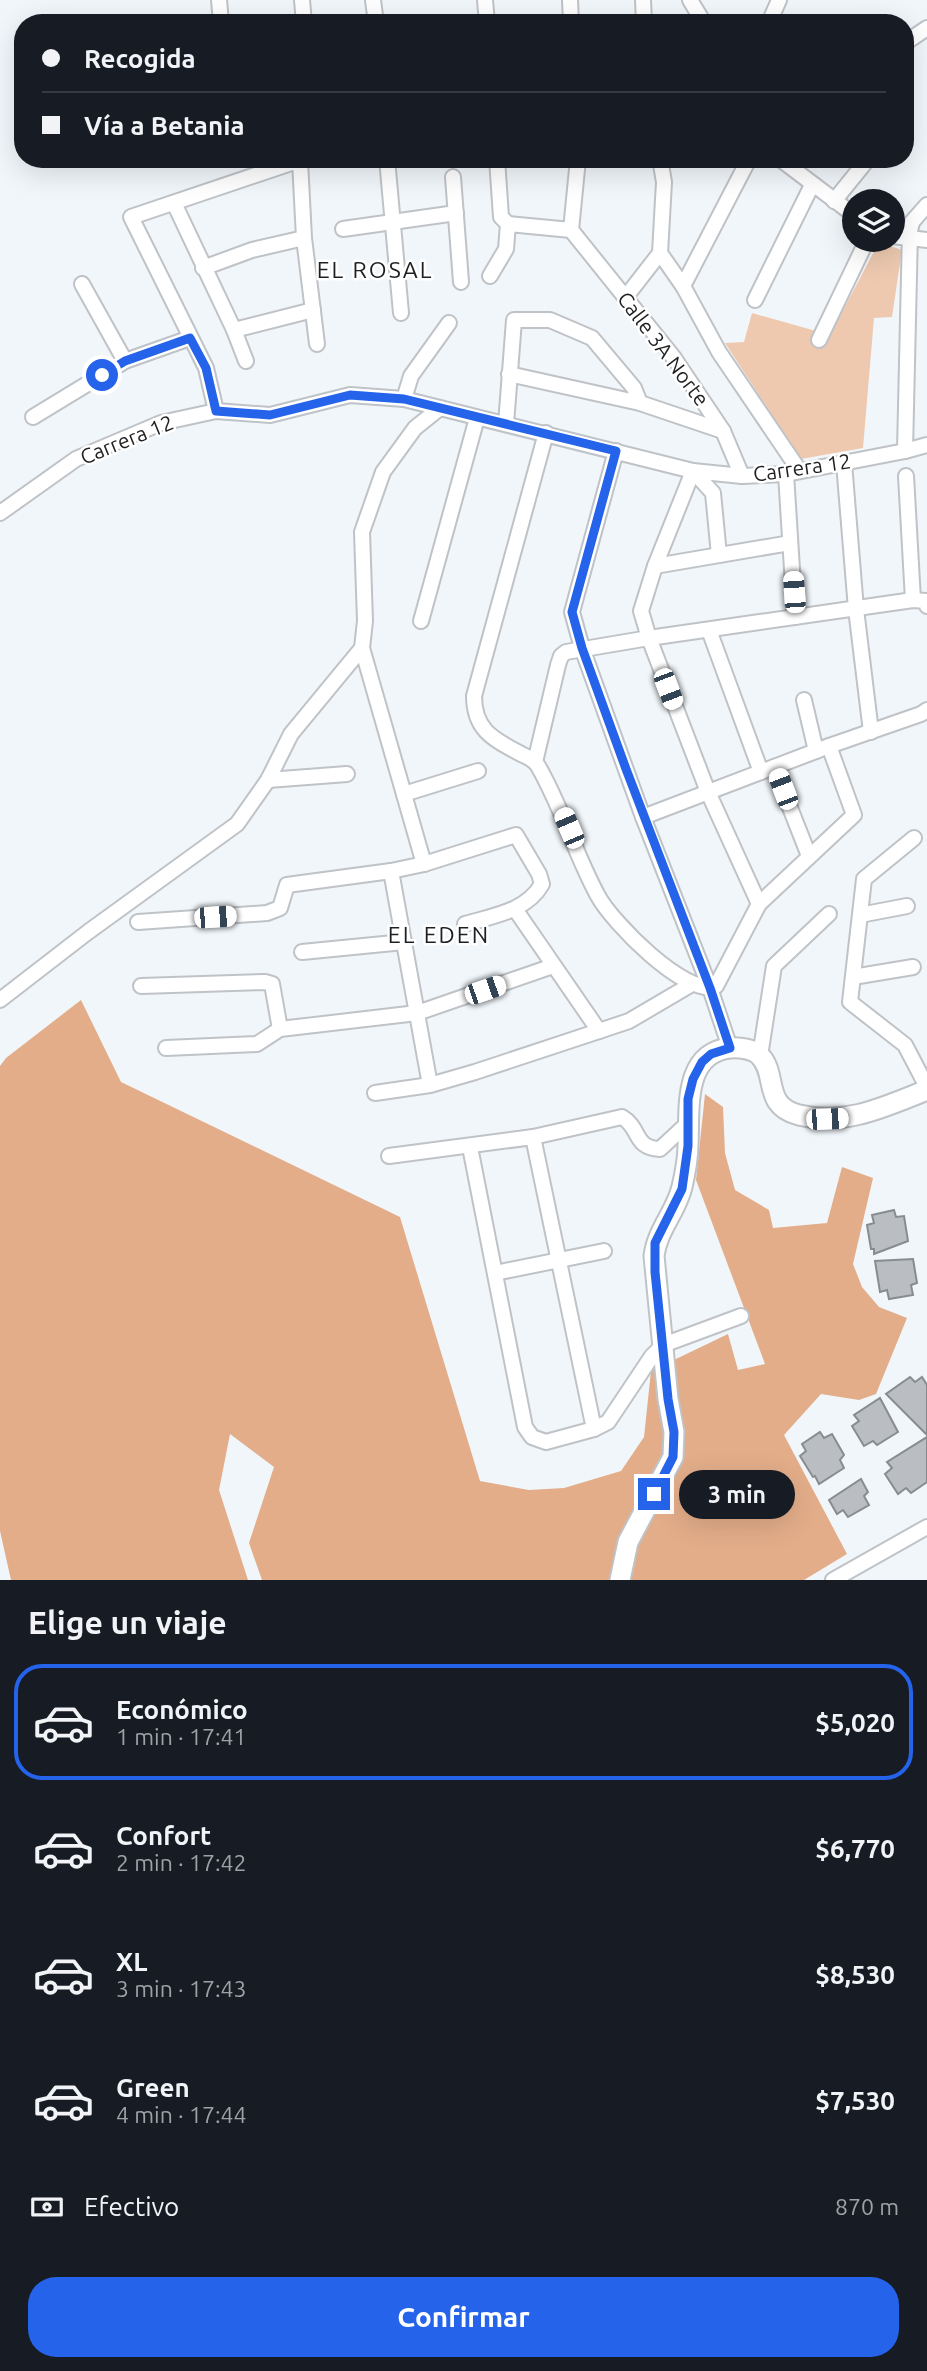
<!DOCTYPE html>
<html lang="es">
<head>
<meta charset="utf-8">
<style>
	body { margin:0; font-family:Ubuntu,sans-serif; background:#20242c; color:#f1f3f6; height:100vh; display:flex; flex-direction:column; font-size:26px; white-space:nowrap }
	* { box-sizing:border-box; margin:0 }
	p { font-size:23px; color:#9ea1a6 }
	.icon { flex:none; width:38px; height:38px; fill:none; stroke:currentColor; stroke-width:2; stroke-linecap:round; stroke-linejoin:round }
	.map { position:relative; height:1580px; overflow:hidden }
	.sheet { display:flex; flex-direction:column; background:#171b24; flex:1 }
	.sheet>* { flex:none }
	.hud { position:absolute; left:14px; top:14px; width:900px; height:154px; border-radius:28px; box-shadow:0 7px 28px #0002; display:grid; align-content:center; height:154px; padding:0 28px; background:#171b24 }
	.tools { position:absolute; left:842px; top:189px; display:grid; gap:14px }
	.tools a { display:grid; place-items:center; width:63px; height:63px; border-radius:50%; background:#171b24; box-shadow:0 7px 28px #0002; font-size:35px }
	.end { position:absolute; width:32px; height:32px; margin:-16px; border:9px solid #2563eb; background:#fff; box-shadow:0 0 0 4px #fff }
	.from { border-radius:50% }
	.bubble { position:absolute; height:49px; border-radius:24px; background:#171b24; box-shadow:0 7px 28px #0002; font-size:23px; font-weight:700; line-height:49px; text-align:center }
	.car { position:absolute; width:21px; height:42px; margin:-21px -10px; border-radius:9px; box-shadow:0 0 5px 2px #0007; background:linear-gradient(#fff 24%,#345 0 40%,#fff 0 76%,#345 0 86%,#fff 0) }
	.hud b { display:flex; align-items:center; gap:24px; height:66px; font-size:26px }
	.hud b+b { border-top:2px solid #363941 }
	.hud i { width:18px; height:18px; background:#f1f3f6 }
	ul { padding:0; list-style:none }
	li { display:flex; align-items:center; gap:21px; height:116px; margin:0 14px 10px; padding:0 14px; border:4px solid transparent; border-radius:28px }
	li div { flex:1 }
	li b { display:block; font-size:26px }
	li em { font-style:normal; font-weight:700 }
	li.selected { border-color:#2563eb }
	li>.icon { width:63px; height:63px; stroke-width:1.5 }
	h2 { padding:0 28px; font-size:32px; line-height:84px }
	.pay { display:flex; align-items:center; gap:18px; height:77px; padding:0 28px; font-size:26px }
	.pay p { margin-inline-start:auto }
	.primary-button { display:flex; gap:14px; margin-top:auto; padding:14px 28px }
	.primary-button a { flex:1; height:80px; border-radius:28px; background:#2563eb; color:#fff; font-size:28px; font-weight:700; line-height:80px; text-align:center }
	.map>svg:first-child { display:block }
	.green { fill:#eec9b0 }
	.forest { fill:#e3ad89 }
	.building { fill:#babec2; stroke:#888c90; stroke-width:2 }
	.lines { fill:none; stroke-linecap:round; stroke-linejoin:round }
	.street-casing { stroke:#bfc3c7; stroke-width:18 }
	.secondary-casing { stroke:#bfc3c7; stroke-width:23 }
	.street { stroke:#fff; stroke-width:14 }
	.secondary { stroke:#fff; stroke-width:19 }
	.route { stroke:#2563eb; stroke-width:9 }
	.labels { text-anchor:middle; stroke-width:5; stroke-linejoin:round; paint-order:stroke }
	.street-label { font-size:21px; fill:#1e1f21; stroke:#fff }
	.neighbourhood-label { font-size:23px; letter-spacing:2px; fill:#1e1f21; stroke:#fff }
</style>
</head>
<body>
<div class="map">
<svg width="927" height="1580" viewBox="0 0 927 1580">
	<rect width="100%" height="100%" fill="#f1f6fa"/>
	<path class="green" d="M879 242 902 250 892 317 874 318 863 448 801 459 725 343 744 342 752 313 830 335Z"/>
	<path class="forest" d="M81 1000 121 1082 400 1217 480 1481 529 1490 564 1488 621 1471 644 1437 651 1371 728 1334 738 1370 765 1364 696 1180 705 1094 723 1107 725 1153 735 1190 769 1210 773 1228 827 1223 842 1167 873 1178 853 1264 862 1287 879 1307 907 1318 876 1394 859 1400 821 1394 784 1435 847 1554 804 1580H262L249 1543 274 1467 230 1434 219 1490 248 1580H11L0 1531V1066L6 1058Z"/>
	<g class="building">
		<path d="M894 1210 896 1217 904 1216 908 1241 874 1254V1249H871L867 1225 874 1223 872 1215Z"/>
		<path d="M913 1259 917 1283 911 1285 913 1295 889 1299 887 1290 880 1292 875 1261Z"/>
		<path d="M910 1377 915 1382 922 1377 927 1385V1435L886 1394Z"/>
		<path d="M880 1398 898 1432 877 1445 873 1441 864 1446 852 1426 859 1421 854 1415Z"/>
		<path d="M820 1432 824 1438 832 1434 844 1455 840 1460 844 1468 819 1484 815 1476 813 1477 800 1456 806 1451 802 1444Z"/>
		<path d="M927 1437V1482L911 1493 906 1488 898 1494 885 1474 892 1468 887 1462Z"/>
		<path d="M861 1479 868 1492 864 1496 869 1505 848 1517 843 1510 837 1514 829 1500Z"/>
	</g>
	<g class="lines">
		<defs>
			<g id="street">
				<path d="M219 0 221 23"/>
				<path d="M302 0 304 23"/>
				<path d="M373 0 376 23"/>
				<path d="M485 0 487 23"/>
				<path d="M570 0 571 23"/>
				<path d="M643 0 644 23"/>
				<path d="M690 0 704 23"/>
				<path d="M769 23 779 0"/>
				<path d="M905 43 927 28"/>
				<path d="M387 159 401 313"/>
				<path d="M497 159 501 217 508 224"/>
				<path d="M780 159 854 215"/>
				<path d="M300 161 304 238 317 344"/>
				<path d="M453 177 461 282"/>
				<path d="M834 201 868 159"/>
				<path d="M174 203 234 330 246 361"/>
				<path d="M508 224 571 230"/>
				<path d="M343 229 456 213"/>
				<path d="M571 230 674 358 723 431 742 476"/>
				<path d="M571 230 578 159"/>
				<path d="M892 236 927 240"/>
				<path d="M660 253 683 286 719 352 799 470"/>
				<path d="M203 268 252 250 304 238"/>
				<path d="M490 276 506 249 508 224"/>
				<path d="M82 284 125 361"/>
				<path d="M683 286 749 159"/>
				<path d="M625 298 660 253 664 182 660 159"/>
				<path d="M755 300 812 185"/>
				<path d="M234 330 313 310"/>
				<path d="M819 340 867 240"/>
				<path d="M509 374 640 403 723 431"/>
				<path d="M404 399 411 376 449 323"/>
				<path d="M216 411 206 368 131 217 303 159"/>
				<path d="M33 417 125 361 190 338"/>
				<path d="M506 424 514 320H550L592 338 634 388 640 403"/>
				<path d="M546 433 474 696C474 730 493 739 521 754 527 757 534 759 538 766 562 807 575 854 598 896 612 922 685 997 716 986L759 904 854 815 829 746"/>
				<path d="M616 451 572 612 582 648 643 817 710 988 730 1048"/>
				<path d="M905 451 910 231 912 222 927 205"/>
				<path d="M844 463 856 609 871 732"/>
				<path d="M786 474 795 617"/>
				<path d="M906 476 913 600"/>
				<path d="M0 513 76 459 161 423 216 411 270 415 350 395 404 399 693 471 742 476 786 474 905 451 927 445"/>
				<path d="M719 555 713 493 693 471 655 566 641 611 649 638 708 792 759 904"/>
				<path d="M655 566 790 543"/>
				<path d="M421 621 477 418"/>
				<path d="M709 630 761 772"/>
				<path d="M362 648 424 864"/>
				<path d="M804 700 816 751"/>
				<path d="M535 762 558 665 561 656 566 652 649 638 913 600 926 601 927 606"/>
				<path d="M774 767 809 856"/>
				<path d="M268 780 347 774"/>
				<path d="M404 794 478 771"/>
				<path d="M643 817 829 746 921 714 927 710"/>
				<path d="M914 838 864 879 850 1002 905 1045 927 1087"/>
				<path d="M391 871 430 1085"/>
				<path d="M515 909 599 1031"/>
				<path d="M860 915 907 906"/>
				<path d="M138 922 267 913 280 908 287 885 391 871 424 864 516 835 539 874 542 884C527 911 493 916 465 924"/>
				<path d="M302 952 404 942"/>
				<path d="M853 977 913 967"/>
				<path d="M141 986 265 982 272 984 280 1029"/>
				<path d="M0 1000 88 932 237 824 268 780 291 734 362 648 365 621 362 532 383 472 415 428 440 408"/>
				<path d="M166 1048 257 1044 280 1029 417 1013 553 966"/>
				<path d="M760 1056 774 966 829 914"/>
				<path d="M375 1093 430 1085 475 1072 599 1031 629 1021 692 984"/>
				<path d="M533 1137 594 1429"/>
				<path d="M470 1147 525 1427 532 1437 546 1442 594 1429 608 1422 652 1356 663 1345 741 1316"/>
				<path d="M389 1156 533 1137 622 1117C641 1128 633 1148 660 1149L689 1122"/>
				<path d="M495 1273 604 1251"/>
				<path d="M833 1580 927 1527"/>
			</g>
			<path id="secondary" d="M620 1580 628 1542 673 1457 674 1432 668 1399 654 1256C657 1230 676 1212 682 1187 685 1174 688 1159 688 1145 690 1111 682 1053 730 1048 739 1047 754 1049 760 1056 778 1074 762 1106 799 1115 846 1126 884 1107 927 1090"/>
		</defs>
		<use href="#street" class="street-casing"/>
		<use href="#secondary" class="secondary-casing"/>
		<use href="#street" class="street"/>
		<use href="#secondary" class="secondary"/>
	</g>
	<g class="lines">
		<path class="route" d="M102 375 125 361 190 338 206 368 216 411 270 415 350 395 404 399 616 451 572 612 582 648 626 769 710 988 730 1048 711 1054 702 1062 693 1079 688 1099V1146L682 1189 655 1243V1272L668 1399 674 1432 673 1457 654 1494"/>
	</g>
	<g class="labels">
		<g class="street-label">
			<text transform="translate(663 349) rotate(53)" y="7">Calle 3A Norte</text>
			<text transform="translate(127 440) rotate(-22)" y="7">Carrera 12</text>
			<text transform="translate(802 468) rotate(-8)" y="7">Carrera 12</text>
		</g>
		<g class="neighbourhood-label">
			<text x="375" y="278">EL ROSAL</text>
			<text x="439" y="943">EL EDEN</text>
		</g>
	</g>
</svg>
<div class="tools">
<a><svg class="icon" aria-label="layers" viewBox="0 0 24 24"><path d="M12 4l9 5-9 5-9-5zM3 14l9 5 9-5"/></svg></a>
</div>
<i class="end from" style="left:102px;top:375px"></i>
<i class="end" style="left:654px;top:1494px"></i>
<div class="bubble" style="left:679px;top:1470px;width:116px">3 min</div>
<i class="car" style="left:794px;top:592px;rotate:356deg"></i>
<i class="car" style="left:668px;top:689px;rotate:159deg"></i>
<i class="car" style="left:783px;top:789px;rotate:339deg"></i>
<i class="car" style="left:569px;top:828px;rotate:337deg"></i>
<i class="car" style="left:215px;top:917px;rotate:86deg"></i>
<i class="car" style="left:485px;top:990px;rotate:71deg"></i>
<i class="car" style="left:827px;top:1119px;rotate:88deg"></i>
<div class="hud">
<b><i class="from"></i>Recogida</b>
<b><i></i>Vía a Betania</b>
</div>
</div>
<section class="sheet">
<h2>Elige un viaje</h2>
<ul>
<li class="selected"><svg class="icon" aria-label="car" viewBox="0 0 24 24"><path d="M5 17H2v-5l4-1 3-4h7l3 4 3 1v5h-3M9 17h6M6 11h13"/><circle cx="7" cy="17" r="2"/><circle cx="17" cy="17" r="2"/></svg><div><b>Económico</b><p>1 min · 17:41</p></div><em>$5,020</em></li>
<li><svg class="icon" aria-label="car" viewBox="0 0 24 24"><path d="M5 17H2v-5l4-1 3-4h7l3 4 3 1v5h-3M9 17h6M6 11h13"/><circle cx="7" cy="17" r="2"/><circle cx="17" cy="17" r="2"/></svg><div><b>Confort</b><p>2 min · 17:42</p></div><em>$6,770</em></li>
<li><svg class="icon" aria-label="car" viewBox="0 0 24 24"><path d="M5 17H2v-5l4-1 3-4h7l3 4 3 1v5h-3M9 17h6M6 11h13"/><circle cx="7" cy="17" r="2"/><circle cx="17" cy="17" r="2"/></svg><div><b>XL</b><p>3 min · 17:43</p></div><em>$8,530</em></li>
<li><svg class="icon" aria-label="car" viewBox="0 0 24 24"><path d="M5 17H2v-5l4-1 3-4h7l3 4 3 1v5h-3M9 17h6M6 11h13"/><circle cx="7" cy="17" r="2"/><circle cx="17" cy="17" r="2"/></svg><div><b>Green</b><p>4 min · 17:44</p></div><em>$7,530</em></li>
</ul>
<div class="pay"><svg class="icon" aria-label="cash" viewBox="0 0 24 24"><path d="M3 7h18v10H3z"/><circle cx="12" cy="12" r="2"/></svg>Efectivo<p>870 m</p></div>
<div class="primary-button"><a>Confirmar</a></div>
</section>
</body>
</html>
